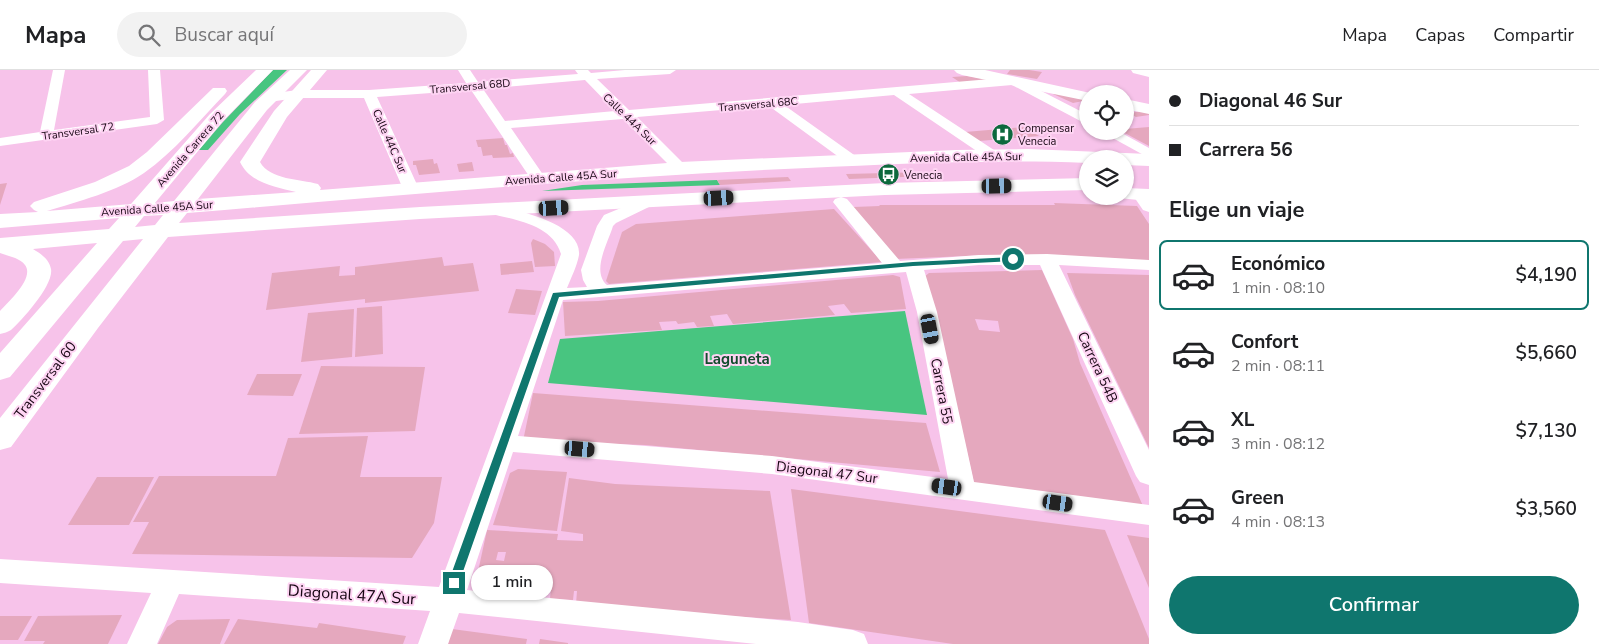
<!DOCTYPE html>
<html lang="es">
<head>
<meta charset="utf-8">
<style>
	body { margin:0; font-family:"Nunito Sans",sans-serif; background:#f2f2f2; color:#202124; height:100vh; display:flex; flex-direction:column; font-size:19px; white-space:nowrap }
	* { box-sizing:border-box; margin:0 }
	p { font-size:16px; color:#757577 }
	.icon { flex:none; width:28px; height:28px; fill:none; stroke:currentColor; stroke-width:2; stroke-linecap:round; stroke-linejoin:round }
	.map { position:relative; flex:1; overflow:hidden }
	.panel { display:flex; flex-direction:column; background:#fff; width:450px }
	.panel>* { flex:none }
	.top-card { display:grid; align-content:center; height:110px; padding:0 20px; background:#fff }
	.controls { position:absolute; left:1079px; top:15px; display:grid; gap:10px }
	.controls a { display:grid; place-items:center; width:55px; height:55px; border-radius:50%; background:#fff; box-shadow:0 1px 4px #0004; font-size:25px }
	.end { position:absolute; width:22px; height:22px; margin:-11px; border:6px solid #0f766e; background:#fff; box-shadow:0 0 0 2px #fff }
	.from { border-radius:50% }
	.bubble { position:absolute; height:35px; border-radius:18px; background:#fff; box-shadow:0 1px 4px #0004; font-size:16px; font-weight:600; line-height:35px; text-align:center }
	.car { position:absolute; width:15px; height:30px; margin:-15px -8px; border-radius:6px; box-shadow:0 0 4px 1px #0007; background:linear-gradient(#222 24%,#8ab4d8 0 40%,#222 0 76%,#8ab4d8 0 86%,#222 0) }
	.top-card b { display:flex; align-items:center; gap:18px; height:48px; font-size:19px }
	.top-card b+b { border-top:1px solid #e0e0e0 }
	.top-card i { width:12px; height:12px; background:#202124 }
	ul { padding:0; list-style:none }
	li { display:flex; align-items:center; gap:15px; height:70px; margin:0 10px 8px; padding:0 10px; border:2px solid transparent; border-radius:8px }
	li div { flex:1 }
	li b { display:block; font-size:19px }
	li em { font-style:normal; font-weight:600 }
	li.on { border-color:#0f766e }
	li>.icon { width:45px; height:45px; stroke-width:1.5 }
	h2 { padding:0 20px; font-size:22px; line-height:60px }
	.action { display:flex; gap:10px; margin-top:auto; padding:10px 20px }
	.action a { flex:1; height:58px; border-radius:30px; background:#0f766e; color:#fff; font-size:20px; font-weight:600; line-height:58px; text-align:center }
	header { display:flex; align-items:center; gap:30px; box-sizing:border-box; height:70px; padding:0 25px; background:#fff; border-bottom:1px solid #e0e0e0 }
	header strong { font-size:24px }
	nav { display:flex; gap:28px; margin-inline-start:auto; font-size:18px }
	.search { width:350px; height:45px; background:#f2f2f2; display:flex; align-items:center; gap:12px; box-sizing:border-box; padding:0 18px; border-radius:28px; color:#757577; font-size:19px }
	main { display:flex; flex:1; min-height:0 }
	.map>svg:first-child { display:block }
	.green { fill:#48c580 }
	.building { fill:#e5a8be; fill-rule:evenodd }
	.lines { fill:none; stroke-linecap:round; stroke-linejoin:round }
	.street { fill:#fff; fill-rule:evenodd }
	.secondary { fill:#fff; fill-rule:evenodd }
	.highway { fill:#fff; fill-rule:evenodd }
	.route { fill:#0f766e }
	.labels { text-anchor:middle; stroke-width:4; stroke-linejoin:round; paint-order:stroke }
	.far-street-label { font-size:11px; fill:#170613; stroke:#fed4f3 }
	.far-poi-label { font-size:11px; fill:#170613; stroke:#fed4f3; text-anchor:start }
	.street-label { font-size:14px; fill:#170613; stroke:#fed4f3 }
	.neighbourhood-label { font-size:15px; font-weight:bold; fill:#114b2c; stroke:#fed4f3 }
	.near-street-label { font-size:16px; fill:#170613; stroke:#fed4f3 }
</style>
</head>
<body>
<header>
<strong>Mapa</strong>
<div class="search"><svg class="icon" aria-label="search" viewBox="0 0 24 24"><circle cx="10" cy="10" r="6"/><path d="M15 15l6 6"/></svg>Buscar aquí</div>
<nav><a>Mapa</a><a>Capas</a><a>Compartir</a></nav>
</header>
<main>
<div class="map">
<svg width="1149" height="574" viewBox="0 0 1149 574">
	<rect width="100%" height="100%" fill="#f7c3ea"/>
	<g class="green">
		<path d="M273 0H287L240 44 208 80H199L223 52Z"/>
		<path d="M717 110 720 115 542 121 582 115Z"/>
		<path d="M905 241 927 345 548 313 560 269Z"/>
	</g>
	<g class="building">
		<path d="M1010 0H1029L1042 2 1037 9 1007 4Z"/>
		<path d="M967 6 986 9 987 11 961 13 952 7Z"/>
		<path d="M1053 24H1058L1088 30 1073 33Z"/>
		<path d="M1144 41 1149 43V45L1136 47 1129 43Z"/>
		<path d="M1024 57 1039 66 979 71 965 62Z"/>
		<path d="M1149 57V76L1121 61H1125V59Z"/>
		<path d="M503 68 505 75H507L510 84 513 83 514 87 493 88 492 85 483 86 481 77H478L476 70Z"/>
		<path d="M433 89 434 94 437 93 440 103 419 105 416 95H413V91Z"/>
		<path d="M472 92 474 101 459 102 457 94Z"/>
		<path d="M926 102 930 106 849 109 846 104Z"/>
		<path d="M788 107 791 111 720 115 717 110Z"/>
		<path d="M7 113 0 135V114Z"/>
		<path d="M1054 133 1137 136 1149 154V192L991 185 895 189 853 137 880 136 879 135H1055Z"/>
		<path d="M834 139 882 192 609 214 606 211 622 162 636 154Z"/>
		<path d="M533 169 545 174 554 182 555 196 535 197 531 173Z"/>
		<path d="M442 187 444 196 473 193 479 221 365 233V229L266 240 272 203 340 196 339 206 355 205V197Z"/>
		<path d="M532 191 534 202 501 205 500 194Z"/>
		<path d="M1042 200 1073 269 1080 293 1143 436 974 413 951 311 924 207 929 203ZM975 249 998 251 1000 262 979 260Z"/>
		<path d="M1067 203 1149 205V378L1075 225Z"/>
		<path d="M893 205 900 207 906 239 851 243 844 234 828 236 835 245 733 254 727 244 710 246 714 256 697 257 694 252 678 254 676 251 659 252 662 260 565 266 563 232 598 231Z"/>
		<path d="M516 219 542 221 535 245 508 243Z"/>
		<path d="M382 236 383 284 355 287 357 238Z"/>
		<path d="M354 239 352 287 301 292 308 243Z"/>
		<path d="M321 296 425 297 415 361 299 364Z"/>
		<path d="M257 304H302L293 326 247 325Z"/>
		<path d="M533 323 926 353 940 402 645 375 523 371Z"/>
		<path d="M368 366 360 407H442L434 453 412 488 132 484 149 452H133L159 406H276L288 368Z"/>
		<path d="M518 399 567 402 557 461 493 455 510 403Z"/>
		<path d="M97 407H154L129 455H68Z"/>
		<path d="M569 408 615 414 770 421 791 550 601 538 576 534 577 521H574L573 530 550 529 552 508 543 507 541 525 474 520 487 460 558 464 557 470 583 471V464L561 461ZM498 482H506L504 491 496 490Z"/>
		<path d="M791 419 1105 460 1149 569V574H953L809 553Z"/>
		<path d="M1127 465 1149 468V518Z"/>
		<path d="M122 545 108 574H43L45 571H24L38 546Z"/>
		<path d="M0 546H32L18 570H0Z"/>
		<path d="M230 549 220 574H158L167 557 177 550Z"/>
		<path d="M238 549 317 558 319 553 406 566 403 574H224Z"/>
		<path d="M452 559 527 569 526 574H448Z"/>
		<path d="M540 569 568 573V574H539Z"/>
	</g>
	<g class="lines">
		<g class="street">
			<path d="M53 0H65L54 60 150 47 148 0H160L164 50 157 54 0 76V68L40 62Z"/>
			<path d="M458 0H470L478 12 578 4 575 0H588L591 3 625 0H676L670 4 597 9 629 40 1014 7 1088 45V55L1012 15 909 24 997 82 999 85 997 88H987L894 25 784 35 857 87 859 90 857 93H847L769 36 637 47 688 98 685 101H675L623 49 511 58 546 109 543 112H533L471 20 377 27 419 119 417 122H405L403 119 364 28H297L269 32 263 28 269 24 297 20H369L466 13ZM585 10 615 41 505 51 483 19Z"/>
			<path d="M1131 0H1149V7L1133 3Z"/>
			<path d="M1100 61H1118L1149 78V88Z"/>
			<path d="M1140 119 1146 121 1149 125V142L1143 140 1132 124 1134 121Z"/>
			<path d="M841 127 847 129 900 191 979 185 1047 184 1149 190V200L1059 195 1149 380V415L1140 412 1136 406 1040 195H979L924 200 937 242 974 412 1149 435V455L772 404 513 382 467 520 798 552 853 560 864 564 868 574H756L459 543 448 574H418L430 541 179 524 157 574H127L151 523 0 513V489L439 517 561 184C552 154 514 150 488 143L486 140 488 137 494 135C516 140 582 153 579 185 577 196 571 208 567 218L587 217 583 210 581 200 597 156 604 145 645 128 651 130 653 133 651 136 616 153 613 156C608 173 591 201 607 215L882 193 833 132 835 129ZM906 202 917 242 948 409 772 386 518 366 563 230Z"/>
		</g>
		<g class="secondary">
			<path d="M954 0H985L1095 24H1088V31L962 5 957 3Z"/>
			<path d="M1125 29 1149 34V44L1125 39Z"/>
		</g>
		<g class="highway">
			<path d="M256 0H273L222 52 155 133 174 131 255 32 290 0H307L267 40 198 129 296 122C275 117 250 113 240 92L274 41 311 0H327L287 47 260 92C270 110 300 109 318 114L321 118 320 120 680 92 956 80 1028 79 1149 84V96L1125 95V89H1088V93C994 89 900 94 807 98 600 107 393 126 187 143L179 153 420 137 885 113 1088 108V120L885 125 420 149 168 167 98 258 11 377 0 380V348L143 169 123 171 10 307 0 310V283L97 173 33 179C41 184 49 189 51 199 54 215 22 250 11 260 8 262 4 263 0 264V241C8 232 35 208 25 195 20 188 8 186 0 183V168L109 159 119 148 0 158V144L38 142 34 140 30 136 34 132 95 112 129 96 147 82 213 18H225L227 21 225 24C199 51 174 82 144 103 118 121 77 132 47 141L131 134 210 44ZM163 145 155 155 135 157 144 146Z"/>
			<path d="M1125 118 1149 119V131L1118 128 1116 126H1125Z"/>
		</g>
	</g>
	<path class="route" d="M1013 187 1016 189 1015 191 913 196 559 227 459 513 454 517 450 516 448 513 553 223 913 192Z"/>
	<defs>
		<symbol id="hospital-disc" viewBox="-11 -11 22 22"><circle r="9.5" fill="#0d693d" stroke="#fed4f3"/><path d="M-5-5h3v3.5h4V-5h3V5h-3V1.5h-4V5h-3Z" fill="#fff"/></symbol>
		<symbol id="bus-disc" viewBox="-11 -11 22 22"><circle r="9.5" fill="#0d693d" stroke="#fed4f3"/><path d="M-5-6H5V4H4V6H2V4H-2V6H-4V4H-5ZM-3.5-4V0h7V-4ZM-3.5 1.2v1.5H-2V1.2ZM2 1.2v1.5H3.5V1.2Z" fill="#fff"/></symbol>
	</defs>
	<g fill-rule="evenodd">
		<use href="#hospital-disc" x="990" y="52" width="25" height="25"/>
		<use href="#bus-disc" x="876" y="92" width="25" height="25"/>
	</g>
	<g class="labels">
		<g class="far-street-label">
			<text transform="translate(470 16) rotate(-5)" y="4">Transversal 68D</text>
			<text transform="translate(758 34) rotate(-5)" y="4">Transversal 68C</text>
			<text transform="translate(630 49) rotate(44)" y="4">Calle 44A Sur</text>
			<text transform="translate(78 61) rotate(-8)" y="4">Transversal 72</text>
			<text transform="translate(390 71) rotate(66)" y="4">Calle 44C Sur</text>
			<text transform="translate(190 79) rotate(-49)" y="4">Avenida Carrera 72</text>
			<text transform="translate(966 87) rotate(-1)" y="4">Avenida Calle 45A Sur</text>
			<text transform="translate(561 107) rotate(-4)" y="4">Avenida Calle 45A Sur</text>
			<text transform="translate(157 138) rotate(-4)" y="4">Avenida Calle 45A Sur</text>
		</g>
		<g class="far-poi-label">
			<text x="1018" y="62">Compensar<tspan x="1018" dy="13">Venecia</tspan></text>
			<text x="904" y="109">Venecia</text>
		</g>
		<g class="street-label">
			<text transform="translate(1098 297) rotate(65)" y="5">Carrera 54B</text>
			<text transform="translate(45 310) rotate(-53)" y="5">Transversal 60</text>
			<text transform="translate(942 321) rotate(79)" y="5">Carrera 55</text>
			<text transform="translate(827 402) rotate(7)" y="5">Diagonal 47 Sur</text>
		</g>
		<g class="neighbourhood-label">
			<text x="737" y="294">Laguneta</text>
		</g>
		<g class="near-street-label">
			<text transform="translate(352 524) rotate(4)" y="6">Diagonal 47A Sur</text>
		</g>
	</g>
</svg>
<div class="controls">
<a><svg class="icon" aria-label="locate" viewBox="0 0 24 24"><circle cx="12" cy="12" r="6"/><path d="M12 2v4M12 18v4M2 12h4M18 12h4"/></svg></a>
<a><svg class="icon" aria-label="layers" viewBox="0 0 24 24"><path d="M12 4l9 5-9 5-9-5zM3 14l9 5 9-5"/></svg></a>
</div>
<i class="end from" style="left:1013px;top:189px"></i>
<i class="end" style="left:454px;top:513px"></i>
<div class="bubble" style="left:471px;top:495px;width:82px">1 min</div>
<i class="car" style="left:997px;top:116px;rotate:89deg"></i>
<i class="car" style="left:719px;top:128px;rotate:87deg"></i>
<i class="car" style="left:554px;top:138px;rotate:87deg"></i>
<i class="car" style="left:930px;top:259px;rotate:169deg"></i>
<i class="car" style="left:580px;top:379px;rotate:95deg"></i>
<i class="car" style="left:947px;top:417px;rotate:278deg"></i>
<i class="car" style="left:1058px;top:433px;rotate:98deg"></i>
</div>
<section class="panel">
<div class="top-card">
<b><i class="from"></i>Diagonal 46 Sur</b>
<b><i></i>Carrera 56</b>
</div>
<h2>Elige un viaje</h2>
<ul>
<li class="on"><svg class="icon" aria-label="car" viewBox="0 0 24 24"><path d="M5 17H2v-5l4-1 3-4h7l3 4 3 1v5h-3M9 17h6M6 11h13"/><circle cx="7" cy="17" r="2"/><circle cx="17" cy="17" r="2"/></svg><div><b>Económico</b><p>1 min · 08:10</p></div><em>$4,190</em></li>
<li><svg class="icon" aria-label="car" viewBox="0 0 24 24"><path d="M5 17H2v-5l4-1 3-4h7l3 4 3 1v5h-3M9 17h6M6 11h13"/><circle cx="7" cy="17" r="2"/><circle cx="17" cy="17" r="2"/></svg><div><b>Confort</b><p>2 min · 08:11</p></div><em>$5,660</em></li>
<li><svg class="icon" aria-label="car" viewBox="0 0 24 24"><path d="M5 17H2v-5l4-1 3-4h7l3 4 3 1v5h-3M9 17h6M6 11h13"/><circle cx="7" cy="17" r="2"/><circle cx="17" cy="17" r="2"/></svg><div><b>XL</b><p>3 min · 08:12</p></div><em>$7,130</em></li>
<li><svg class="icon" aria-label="car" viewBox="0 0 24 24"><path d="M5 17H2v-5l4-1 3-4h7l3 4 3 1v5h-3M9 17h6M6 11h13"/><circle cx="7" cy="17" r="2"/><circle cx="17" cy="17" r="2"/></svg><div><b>Green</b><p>4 min · 08:13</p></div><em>$3,560</em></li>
</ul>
<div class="action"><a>Confirmar</a></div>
</section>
</main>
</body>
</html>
